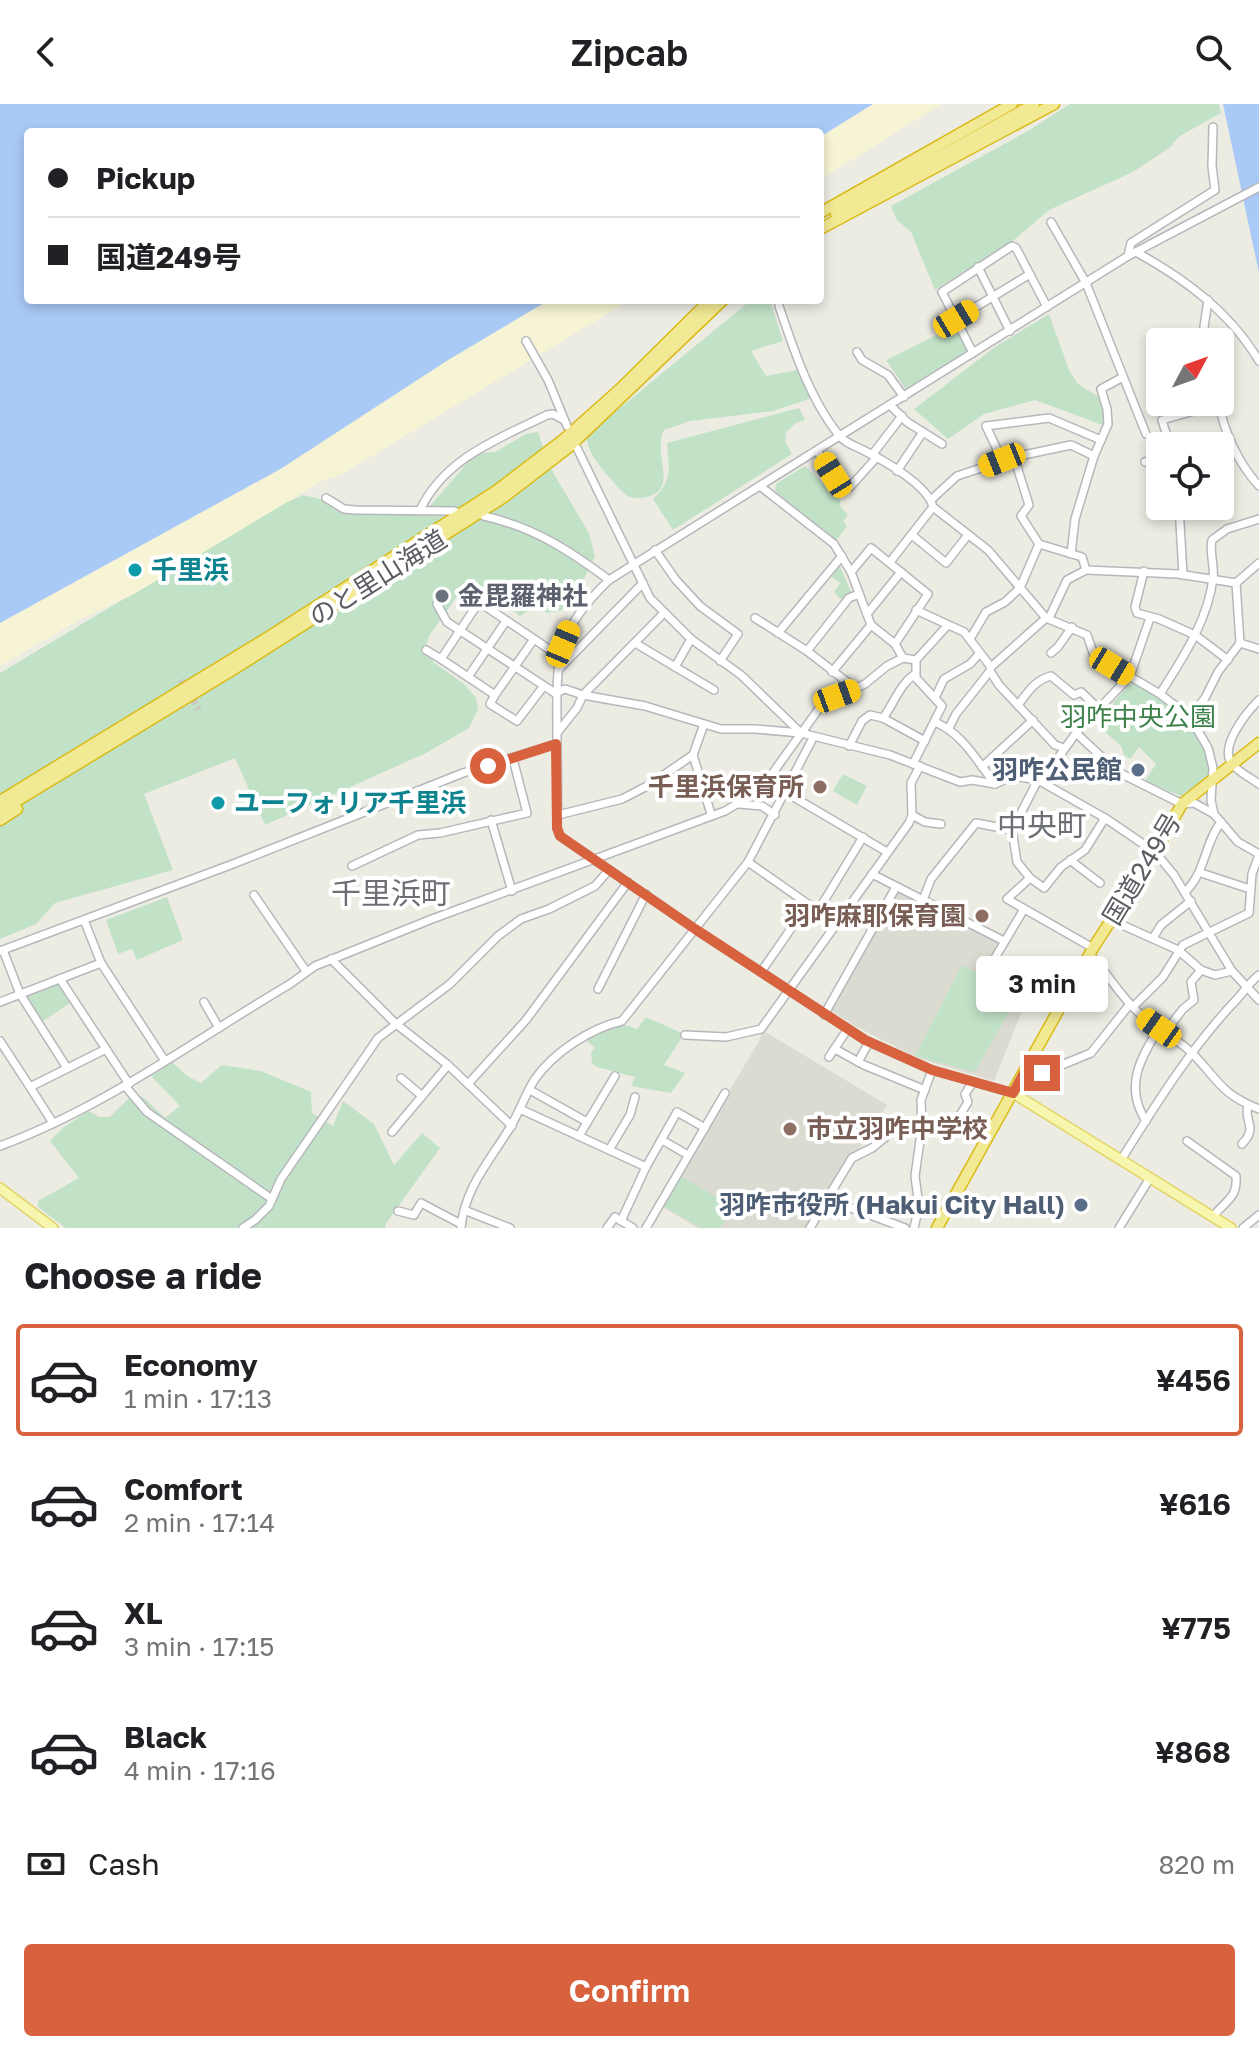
<!DOCTYPE html>
<html lang="en">
<head>
<meta charset="utf-8">
<style>
	body { margin:0; font-family:"Golos Text","Noto Sans JP",sans-serif; background:#f6f6f6; color:#202124; height:100vh; display:flex; flex-direction:column; font-size:30px; white-space:nowrap }
	* { box-sizing:border-box; margin:0 }
	p { font-size:26px; color:#757577 }
	.icon { flex:none; width:44px; height:44px; fill:none; stroke:currentColor; stroke-width:2; stroke-linecap:round; stroke-linejoin:round }
	.map { position:relative; height:1124px; overflow:hidden }
	.details { display:flex; flex-direction:column; background:#fff; flex:1 }
	.details>* { flex:none }
	.banner { position:absolute; left:24px; top:24px; width:800px; height:176px; border-radius:8px; box-shadow:0 4px 12px #0003; display:grid; align-content:center; height:176px; padding:0 24px; background:#fff }
	.needle { width:52px; rotate:49deg }
	.controls { position:absolute; left:1146px; top:224px; display:grid; gap:16px }
	.controls a { display:grid; place-items:center; width:88px; height:88px; border-radius:8px; background:#fff; box-shadow:0 4px 12px #0003; font-size:40px }
	.end { position:absolute; width:36px; height:36px; margin:-18px; border:10px solid #d8613e; background:#fff; box-shadow:0 0 0 4px #fff }
	.from { border-radius:50% }
	.bubble { position:absolute; height:56px; border-radius:8px; background:#fff; box-shadow:0 4px 12px #0003; font-size:26px; font-weight:600; line-height:56px; text-align:center }
	.car { position:absolute; width:24px; height:48px; margin:-24px -12px; border-radius:10px; box-shadow:0 0 6px 2px #0007; background:linear-gradient(#f5c518 24%,#345 0 40%,#f5c518 0 76%,#345 0 86%,#f5c518 0) }
	.banner b { display:flex; align-items:center; gap:28px; height:76px; font-size:30px }
	.banner b+b { border-top:2px solid #e0e0e0 }
	.banner i { width:20px; height:20px; background:#202124 }
	ul { padding:0; list-style:none }
	li { display:flex; align-items:center; gap:24px; height:112px; margin:0 16px 12px; padding:0 8px; border:4px solid transparent; border-radius:8px }
	li div { flex:1 }
	li b { display:block; font-size:30px }
	li em { font-style:normal; font-weight:600 }
	li.selected { border-color:#d8613e }
	li>.icon { width:72px; height:72px; stroke-width:1.5 }
	h2 { padding:0 24px; font-size:36px; line-height:96px }
	.pay { display:flex; align-items:center; gap:20px; height:88px; padding:0 24px; font-size:30px }
	.pay p { margin-inline-start:auto }
	.action { display:flex; gap:16px; margin-top:auto; padding:16px 24px }
	.action a { flex:1; height:92px; border-radius:8px; background:#d8613e; color:#fff; font-size:32px; font-weight:600; line-height:92px; text-align:center }
	header { display:flex; justify-content:space-between; align-items:center; height:104px; padding:0 24px; background:#fff; font-size:36px; font-weight:600 }
	.map>svg:first-child { display:block }
	.education { fill:#dcdbd2 }
	.green { fill:#c2e2c7 }
	.sand { fill:#f6f4d4 }
	.water { fill:#a9c9f6 }
	.lines { fill:none; stroke-linecap:round; stroke-linejoin:round }
	.minor-tunnel { stroke:#c8c8c3; stroke-width:7; stroke-dasharray:7 3.5; stroke-linecap:butt }
	.minor-casing { stroke:#b6b7bc; stroke-width:10 }
	.major-casing { stroke:#e3d365; stroke-width:12 }
	.highway-casing { stroke:#daba16; stroke-width:13 }
	.minor { stroke:#fff; stroke-width:7 }
	.major { stroke:#f7f6ae; stroke-width:9 }
	.highway { stroke:#f2e994; stroke-width:10 }
	.route { stroke:#d8613e; stroke-width:10 }
	.culture-dot { fill:#0f9aa8; stroke:#fff; stroke-width:3 }
	.worship-dot { fill:#6b7280; stroke:#fff; stroke-width:3 }
	.service-dot { fill:#5c6f8a; stroke:#fff; stroke-width:3 }
	.education-dot { fill:#8d6e63; stroke:#fff; stroke-width:3 }
	.labels { text-anchor:middle; stroke-width:8; stroke-linejoin:round; paint-order:stroke }
	.culture-label { font-size:26px; font-weight:bold; fill:#0d838f; stroke:#fff; text-anchor:start }
	.street-label { font-size:26px; fill:#5b5d62; stroke:#fff }
	.worship-label { font-size:26px; font-weight:bold; fill:#5b616d; stroke:#fff; text-anchor:start }
	.park-label { font-size:26px; fill:#3d804a; stroke:#fff }
	.service-label { font-size:26px; font-weight:bold; fill:#4e5e75; stroke:#fff; text-anchor:end }
	.education-label { font-size:26px; font-weight:bold; fill:#785e54; stroke:#fff; text-anchor:end }
	.quarter-label { font-size:30px; fill:#6c6f74; stroke:#fff }
</style>
</head>
<body>
<header><svg class="icon" aria-label="back" viewBox="0 0 24 24"><path d="M15 5l-7 7 7 7"/></svg>Zipcab<svg class="icon" aria-label="search" viewBox="0 0 24 24"><circle cx="10" cy="10" r="6"/><path d="M15 15l6 6"/></svg></header>
<div class="map">
<svg width="1259" height="1124" viewBox="0 0 1259 1124">
	<rect width="100%" height="100%" fill="#ecece3"/>
	<g class="education">
		<path d="M897 786 999 837 989 855 1033 879 994 977 918 954 855 922 829 905Z"/>
		<path d="M762 926 887 1001 808 1124H698L661 1102 759 937Z"/>
	</g>
	<g class="green">
		<path d="M1070 0H1219L1221 9 1180 32 1169 44 1133 68 1049 106 1014 136 935 186 911 128 897 116 891 102 1028 27Z"/>
		<path d="M751 196H770L783 237 751 247 766 272 797 266 812 294 773 307 690 317 664 326C651 351 683 389 641 394 629 396 623 389 615 380 602 364 589 353 586 332Z"/>
		<path d="M1049 210 1069 266 1078 280 1101 294 1105 322 1035 296 984 310 948 335 914 305 995 243Z"/>
		<path d="M955 222 968 249 907 287 886 256Z"/>
		<path d="M799 304 805 316 796 319 786 328 785 337 792 350 673 426 653 395C673 376 669 365 667 339Z"/>
		<path d="M538 328 551 365 589 429 595 452 575 493 562 506 548 509 533 504 520 512 490 489 467 478 429 532 426 542 433 558 464 580 476 594 478 606 469 624 426 649 265 721 235 654 144 690 173 766 55 799 36 820 0 835V569L281 401 303 391 320 395 345 409 422 411 476 349 495 348 526 330Z"/>
		<path d="M805 362 840 396V402L848 411 843 417 847 422 836 437 775 387 776 380Z"/>
		<path d="M839 460 851 488 842 496 834 488 840 479 829 471Z"/>
		<path d="M1130 580H1138C1169 600 1217 626 1209 671L1181 692 1145 677 1156 660 1139 643 1130 655 1124 651 1121 642 1095 619Z"/>
		<path d="M843 670 867 682 857 701 833 687Z"/>
		<path d="M167 793 183 836 137 856 132 845 118 850 106 816Z"/>
		<path d="M962 861 1018 892 975 968 915 952Z"/>
		<path d="M58 880 70 899 43 917 27 893Z"/>
		<path d="M646 913 684 930 664 961 685 969 671 989 631 982 635 973 597 963 592 959 591 948 595 944 584 934C602 924 617 916 637 925Z"/>
		<path d="M172 958 187 972 201 979 222 961 261 967 311 988 312 1009 333 1022 343 997 374 1020 394 1061 422 1029 440 1044 385 1121 386 1124H66L38 1103V1097L79 1074 50 1037 64 1023 89 1007 99 1013H110L134 989 144 994 165 1014 180 1002 151 972Z"/>
		<path d="M681 1072 733 1103 720 1124H701L663 1102Z"/>
	</g>
	<g class="sand">
		<path d="M873 0H941L820 76V33Z"/>
		<path d="M549 196H630L342 370 322 377 134 490 81 515 0 562V519L282 364 448 256Z"/>
	</g>
	<g class="water">
		<path d="M0 0H873L820 33V28H28V196H549L448 256 282 364 0 519Z"/>
		<path d="M1223 0H1259V169Z"/>
	</g>
	<g class="lines">
		<path class="minor-tunnel" d="M181 576 199 605"/>
		<defs>
			<g id="minor">
				<path d="M1051 118 1086 179 1146 330"/>
				<path d="M1136 148C1185 175 1230 208 1259 257"/>
				<path d="M1128 152 1131 139 1215 86 1212 62 1213 23"/>
				<path d="M978 163 1010 227"/>
				<path d="M779 202C793 244 810 295 838 330 843 338 855 342 863 346 883 356 928 381 933 403L988 446 1046 514 1087 531 1094 551 1160 590 1190 613 1208 644 1213 664 1211 696 1214 710 1238 738 1259 750"/>
				<path d="M956 215 1030 170"/>
				<path d="M526 237 548 276 567 322"/>
				<path d="M1207 238 1204 223 1208 196"/>
				<path d="M857 248 862 256 888 271 904 293"/>
				<path d="M973 249 942 188 1012 142 1016 144 1047 203"/>
				<path d="M1219 298C1223 327 1239 360 1259 382"/>
				<path d="M890 301 907 318 942 340"/>
				<path d="M1170 342 1162 316 1219 300"/>
				<path d="M577 344 650 494 691 535 741 571 801 629"/>
				<path d="M817 347 833 371 850 383 877 353"/>
				<path d="M872 351 902 312"/>
				<path d="M1014 353 1029 401 1021 412 1039 440 1082 453 1086 466 1178 470 1236 479"/>
				<path d="M1002 356 986 322 1049 314 1101 336"/>
				<path d="M1145 358 1160 352"/>
				<path d="M897 367 923 328"/>
				<path d="M760 382 834 440 851 468 871 521 895 540 903 554"/>
				<path d="M326 394 344 405 355 406 455 407"/>
				<path d="M932 395 957 372 1014 353 1071 341 1094 352"/>
				<path d="M1179 402 1183 471"/>
				<path d="M420 406C445 354 498 335 547 311L553 310 564 316"/>
				<path d="M484 412C533 423 569 446 609 476"/>
				<path d="M912 431 946 459 967 432"/>
				<path d="M655 446 676 476 700 502 738 530 720 557"/>
				<path d="M1071 450 1075 415 1094 352 1108 320 1107 305 1101 285 1123 273"/>
				<path d="M890 458 933 403"/>
				<path d="M1144 467 1135 503 1137 509 1159 515 1195 531 1228 556"/>
				<path d="M851 468 871 444 928 490 895 540"/>
				<path d="M1236 479 1259 459"/>
				<path d="M437 500 447 518 555 589 565 585 583 591 645 602 721 625H755L801 629 890 651 960 678 972 676 995 680 1013 672 1038 676 1105 714 1155 748 1174 771 1232 867 1259 896"/>
				<path d="M916 506 964 528 991 563 990 567 999 581 1055 641 1064 644"/>
				<path d="M867 510 901 468"/>
				<path d="M755 514 807 547 856 585"/>
				<path d="M1049 514 1067 476 1086 466"/>
				<path d="M778 529 842 452"/>
				<path d="M534 535 495 591 441 555 479 498 559 552"/>
				<path d="M970 535 986 508 1005 498 1020 484 1039 440"/>
				<path d="M635 539 714 586"/>
				<path d="M1240 539 1259 545"/>
				<path d="M426 546 441 555"/>
				<path d="M807 547 849 494 859 490"/>
				<path d="M1051 549 1058 543 1072 523"/>
				<path d="M675 563 691 535"/>
				<path d="M991 563 1046 514"/>
				<path d="M558 566 643 479"/>
				<path d="M832 568 871 521"/>
				<path d="M468 573 506 517"/>
				<path d="M1160 590C1182 555 1208 517 1213 474 1215 462 1209 449 1212 436L1227 425 1259 415"/>
				<path d="M495 591 490 600 517 617 543 583"/>
				<path d="M935 594 944 575 970 560 979 550"/>
				<path d="M1259 596C1247 608 1217 644 1233 661 1240 669 1251 674 1259 680"/>
				<path d="M1018 601C1028 588 1035 576 1051 572L1074 591 1081 588 1100 606"/>
				<path d="M1190 613 1205 594 1218 568 1240 539 1236 479"/>
				<path d="M883 614C895 598 899 581 915 570"/>
				<path d="M935 618C963 630 977 657 995 680"/>
				<path d="M949 624 956 610 990 567"/>
				<path d="M557 629 577 604 583 591 664 509"/>
				<path d="M1076 629 1118 668 1182 700 1194 699 1214 710"/>
				<path d="M849 642 862 617 870 611 883 614 925 637"/>
				<path d="M693 651 711 710"/>
				<path d="M913 660 942 602 916 574V556L947 522"/>
				<path d="M982 663 1033 616"/>
				<path d="M785 688 887 748"/>
				<path d="M739 700 762 702 775 711"/>
				<path d="M558 711 622 695 649 681 693 651 704 620"/>
				<path d="M912 711 925 718 941 720"/>
				<path d="M1105 714 1085 746 1061 763 1044 784 1030 774 1017 758 1012 726 1038 676 1043 675 1076 629 1130 572 1150 514"/>
				<path d="M491 716 512 787"/>
				<path d="M1070 756 1100 779"/>
				<path d="M748 758 835 819"/>
				<path d="M352 762 418 731 440 729 527 709 513 655"/>
				<path d="M1201 769 1250 785"/>
				<path d="M872 770 1004 837"/>
				<path d="M1030 774 1007 795 1093 844"/>
				<path d="M1185 788C1206 768 1204 740 1221 718"/>
				<path d="M254 791 306 867"/>
				<path d="M923 796 931 775 976 719 1012 726"/>
				<path d="M1024 805 995 854 1064 895"/>
				<path d="M818 807 863 733"/>
				<path d="M84 816 101 859 165 957"/>
				<path d="M1111 816 1178 846 1201 866 1215 871 1232 867"/>
				<path d="M1153 834 1161 821 1191 797"/>
				<path d="M3 846 20 890 67 964"/>
				<path d="M0 847 233 760 463 669 556 640"/>
				<path d="M1090 851C1108 869 1119 891 1138 908 1155 924 1177 934 1193 950 1219 977 1221 990 1259 1005"/>
				<path d="M331 855 395 919 448 961 512 1022"/>
				<path d="M761 868 808 800"/>
				<path d="M60 875 129 980"/>
				<path d="M598 885 646 790"/>
				<path d="M0 898 101 859"/>
				<path d="M204 898 219 924"/>
				<path d="M1133 903 1163 873 1183 841 1249 809 1252 770 1259 751"/>
				<path d="M824 911 896 783"/>
				<path d="M1165 928 1183 905 1194 896 1191 878 1201 866"/>
				<path d="M685 931 726 933 761 925 909 719 912 711 911 679 920 662"/>
				<path d="M0 937 30 983"/>
				<path d="M835 945 864 961 925 986"/>
				<path d="M829 953 847 926"/>
				<path d="M858 958 869 938"/>
				<path d="M1025 967 1042 969 1091 949 1130 900"/>
				<path d="M401 974 422 992"/>
				<path d="M468 980 526 916 628 778"/>
				<path d="M125 982 147 1008 272 1095"/>
				<path d="M530 986 587 1018"/>
				<path d="M1013 989 932 966 865 936 695 825 560 732 557 724C558 693 557 662 557 632 557 558 552 531 609 476L1128 152 1259 83"/>
				<path d="M520 1005 646 1063"/>
				<path d="M1146 1017C1124 983 1140 955 1159 924"/>
				<path d="M53 1019 30 983 106 945"/>
				<path d="M392 1028 448 961"/>
				<path d="M949 1029 968 998 965 990 973 978"/>
				<path d="M579 1032 615 972"/>
				<path d="M662 1036 688 1051"/>
				<path d="M1187 1037 1236 1072C1238 1095 1224 1097 1213 1113"/>
				<path d="M1242 1040C1259 1022 1243 1019 1248 1001"/>
				<path d="M0 1042C105 1003 195 936 290 880L315 862 432 815 725 707 750 692 772 670 823 599 865 580 887 562 903 554 916 556"/>
				<path d="M609 1046 630 1011 635 993"/>
				<path d="M1121 1056C1156 1000 1192 942 1238 894 1245 886 1250 878 1259 871"/>
				<path d="M827 1095 852 1054 872 1044 893 1027 922 1022 921 996 932 966"/>
				<path d="M464 1106 510 1124"/>
				<path d="M398 1107 414 1111 421 1099 461 1120"/>
				<path d="M621 1117 646 1063 677 1008 705 1024"/>
				<path d="M243 1124 255 1116 269 1102 281 1075 378 934 450 880 498 832 521 815 549 805 595 782 609 766"/>
				<path d="M461 1124C464 1087 487 1060 506 1030 518 1013 524 992 535 975 554 948 591 924 622 917L748 758 813 634"/>
				<path d="M607 1124 615 1113 633 1124"/>
				<path d="M646 1124 725 989"/>
				<path d="M810 1124 827 1095 905 1124"/>
				<path d="M914 1124 919 1102 915 1072 922 1022"/>
				<path d="M1119 1124 1150 1074"/>
				<path d="M1243 1124 1259 1111"/>
			</g>
			<g id="major">
				<path d="M1013 989 1231 1124"/>
				<path d="M0 1084 53 1124"/>
			</g>
			<g id="highway">
				<path d="M820 109 1012 0"/>
				<path d="M836 110 1034 0"/>
				<path d="M820 125 1054 0"/>
				<path d="M0 697 270 532 496 387 563 336 620 285 710 196"/>
				<path d="M0 707 234 565 504 393 569 343 723 196"/>
				<path d="M0 716 17 705"/>
				<path d="M937 1124 1093 844 1155 748 1182 700 1259 639"/>
			</g>
		</defs>
		<use href="#minor" class="minor-casing"/>
		<use href="#major" class="major-casing"/>
		<use href="#highway" class="highway-casing"/>
		<use href="#minor" class="minor"/>
		<use href="#major" class="major"/>
		<use href="#highway" class="highway"/>
	</g>
	<g class="lines">
		<path class="route" d="M488 662 556 640 557 724 560 732 695 825 865 936 932 966 1013 989 1025 967 1042 969"/>
	</g>
	<g class="culture-dot">
		<circle cx="135" cy="466" r="8"/>
		<circle cx="218" cy="699" r="8"/>
	</g>
	<circle class="worship-dot" cx="442" cy="492" r="8"/>
	<g class="service-dot">
		<circle cx="1138" cy="666" r="8"/>
		<circle cx="1081" cy="1101" r="8"/>
	</g>
	<g class="education-dot">
		<circle cx="820" cy="683" r="8"/>
		<circle cx="982" cy="812" r="8"/>
		<circle cx="790" cy="1025" r="8"/>
	</g>
	<g class="labels">
		<g class="culture-label">
			<text x="151" y="475">千里浜</text>
			<text x="234" y="708">ユーフォリア千里浜</text>
		</g>
		<g class="street-label">
			<text transform="translate(378 474) rotate(-32)" y="9">のと里山海道</text>
			<text transform="translate(1142 765) rotate(-59)" y="9">国道249号</text>
		</g>
		<g class="worship-label">
			<text x="458" y="501">金毘羅神社</text>
		</g>
		<g class="park-label">
			<text x="1138" y="622">羽咋中央公園</text>
		</g>
		<g class="service-label">
			<text x="1122" y="675">羽咋公民館</text>
			<text x="1065" y="1110">羽咋市役所 (Hakui City Hall)</text>
		</g>
		<g class="education-label">
			<text x="804" y="692">千里浜保育所</text>
			<text x="966" y="821">羽咋麻耶保育園</text>
			<text x="806" y="1034" text-anchor="start">市立羽咋中学校</text>
		</g>
		<g class="quarter-label">
			<text x="1042" y="732">中央町</text>
			<text x="391" y="800">千里浜町</text>
		</g>
	</g>
</svg>
<div class="controls">
<a><svg class="needle" viewBox="-14 -14 28 28"><path d="M0-13l5 13h-10z" fill="#e53935"/><path d="M0 13l5-13h-10z" fill="#757577"/></svg></a>
<a><svg class="icon" aria-label="locate" viewBox="0 0 24 24"><circle cx="12" cy="12" r="6"/><path d="M12 2v4M12 18v4M2 12h4M18 12h4"/></svg></a>
</div>
<i class="end from" style="left:488px;top:662px"></i>
<i class="end" style="left:1042px;top:969px"></i>
<div class="bubble" style="left:976px;top:852px;width:132px">3 min</div>
<i class="car" style="left:956px;top:215px;rotate:59deg"></i>
<i class="car" style="left:1002px;top:356px;rotate:248deg"></i>
<i class="car" style="left:833px;top:371px;rotate:328deg"></i>
<i class="car" style="left:563px;top:540px;rotate:23deg"></i>
<i class="car" style="left:1112px;top:562px;rotate:121deg"></i>
<i class="car" style="left:837px;top:592px;rotate:70deg"></i>
<i class="car" style="left:1159px;top:924px;rotate:305deg"></i>
<div class="banner">
<b><i class="from"></i>Pickup</b>
<b><i></i>国道249号</b>
</div>
</div>
<section class="details">
<h2>Choose a ride</h2>
<ul>
<li class="selected"><svg class="icon" aria-label="car" viewBox="0 0 24 24"><path d="M5 17H2v-5l4-1 3-4h7l3 4 3 1v5h-3M9 17h6M6 11h13"/><circle cx="7" cy="17" r="2"/><circle cx="17" cy="17" r="2"/></svg><div><b>Economy</b><p>1 min · 17:13</p></div><em>¥456</em></li>
<li><svg class="icon" aria-label="car" viewBox="0 0 24 24"><path d="M5 17H2v-5l4-1 3-4h7l3 4 3 1v5h-3M9 17h6M6 11h13"/><circle cx="7" cy="17" r="2"/><circle cx="17" cy="17" r="2"/></svg><div><b>Comfort</b><p>2 min · 17:14</p></div><em>¥616</em></li>
<li><svg class="icon" aria-label="car" viewBox="0 0 24 24"><path d="M5 17H2v-5l4-1 3-4h7l3 4 3 1v5h-3M9 17h6M6 11h13"/><circle cx="7" cy="17" r="2"/><circle cx="17" cy="17" r="2"/></svg><div><b>XL</b><p>3 min · 17:15</p></div><em>¥775</em></li>
<li><svg class="icon" aria-label="car" viewBox="0 0 24 24"><path d="M5 17H2v-5l4-1 3-4h7l3 4 3 1v5h-3M9 17h6M6 11h13"/><circle cx="7" cy="17" r="2"/><circle cx="17" cy="17" r="2"/></svg><div><b>Black</b><p>4 min · 17:16</p></div><em>¥868</em></li>
</ul>
<div class="pay"><svg class="icon" aria-label="cash" viewBox="0 0 24 24"><path d="M3 7h18v10H3z"/><circle cx="12" cy="12" r="2"/></svg>Cash<p>820 m</p></div>
<div class="action"><a>Confirm</a></div>
</section>
</body>
</html>
